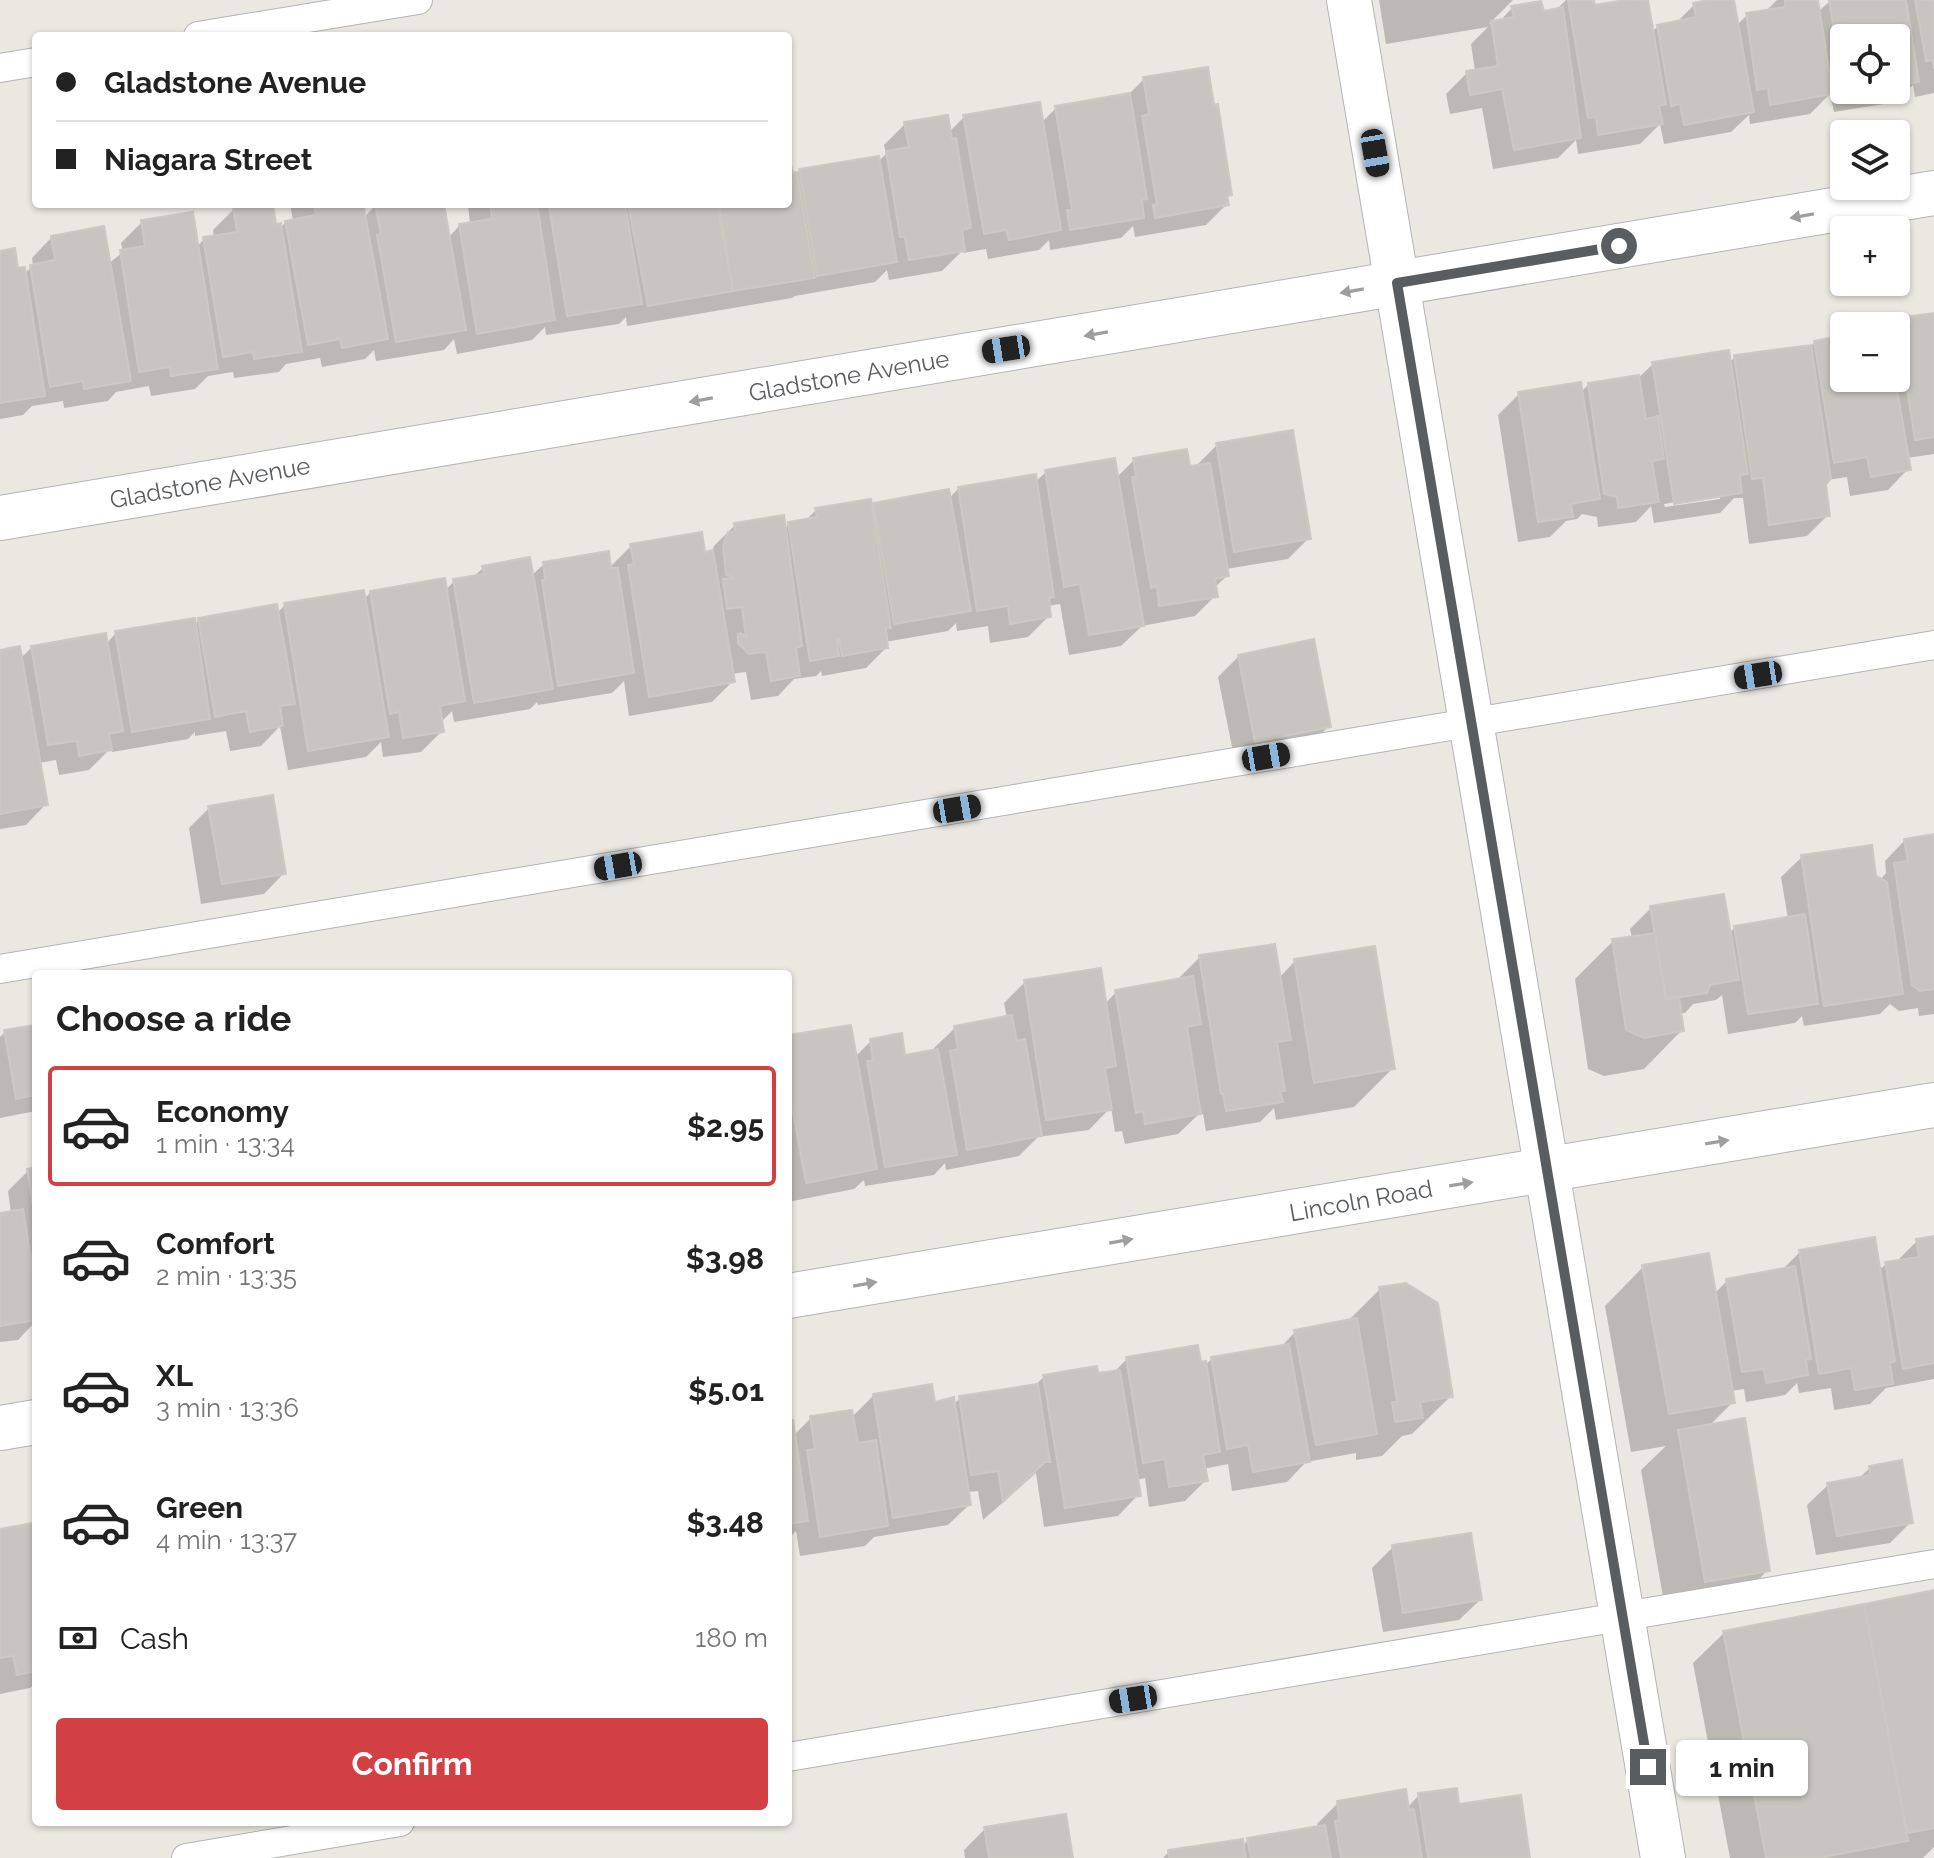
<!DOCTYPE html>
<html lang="en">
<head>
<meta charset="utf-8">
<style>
	body { margin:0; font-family:Raleway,sans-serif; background:#f2f2f2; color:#222; height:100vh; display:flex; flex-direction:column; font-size:30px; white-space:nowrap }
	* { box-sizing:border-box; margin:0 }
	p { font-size:26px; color:#767676 }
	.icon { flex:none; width:44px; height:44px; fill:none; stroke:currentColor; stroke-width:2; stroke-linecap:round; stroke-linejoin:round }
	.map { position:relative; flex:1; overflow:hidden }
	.drawer { position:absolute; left:32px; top:970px; width:760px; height:856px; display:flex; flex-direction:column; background:#fff; border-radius:8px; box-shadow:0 2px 6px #0004 }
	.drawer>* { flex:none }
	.banner { position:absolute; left:32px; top:32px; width:760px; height:176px; border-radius:8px; box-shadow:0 2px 6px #0004; display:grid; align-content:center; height:176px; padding:0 24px; background:#fff }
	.fabs { position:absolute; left:1830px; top:24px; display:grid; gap:16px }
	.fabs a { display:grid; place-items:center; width:80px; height:80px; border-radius:8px; background:#fff; box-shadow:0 2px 6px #0004; font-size:40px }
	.end { position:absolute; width:36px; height:36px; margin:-18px; border:10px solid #5a5d60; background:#fff; box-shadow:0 0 0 4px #fff }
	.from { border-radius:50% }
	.bubble { position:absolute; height:56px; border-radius:8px; background:#fff; box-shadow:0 2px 6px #0004; font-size:26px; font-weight:700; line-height:56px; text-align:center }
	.car { position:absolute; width:24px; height:48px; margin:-24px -12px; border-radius:10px; box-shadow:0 0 6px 2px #0007; background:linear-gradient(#222 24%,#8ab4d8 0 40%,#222 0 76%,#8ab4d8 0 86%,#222 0) }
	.banner b { display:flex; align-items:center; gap:28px; height:76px; font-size:30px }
	.banner b+b { border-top:2px solid #e0e0e0 }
	.banner i { width:20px; height:20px; background:#222 }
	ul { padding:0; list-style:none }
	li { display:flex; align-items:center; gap:24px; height:120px; margin:0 16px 12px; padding:0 8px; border:4px solid transparent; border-radius:8px }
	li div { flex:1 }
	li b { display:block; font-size:30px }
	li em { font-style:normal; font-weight:700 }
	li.selected { border-color:#d24043 }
	li>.icon { width:72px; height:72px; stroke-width:1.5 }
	h2 { padding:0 24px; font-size:36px; line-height:96px }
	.pay { display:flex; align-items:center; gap:20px; height:88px; padding:0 24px; font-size:30px }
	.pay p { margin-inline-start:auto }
	.action { display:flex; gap:16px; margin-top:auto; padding:16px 24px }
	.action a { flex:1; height:92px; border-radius:8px; background:#d24043; color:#fff; font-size:32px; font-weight:700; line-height:92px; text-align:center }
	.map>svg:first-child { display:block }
	.shadow { fill:#0003; fill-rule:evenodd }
	.building { fill:#c8c5c0; stroke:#cec9c0; stroke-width:2 }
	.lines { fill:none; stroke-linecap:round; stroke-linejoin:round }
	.lane-casing { stroke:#b2b4b7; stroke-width:30 }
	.street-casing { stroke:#b2b4b7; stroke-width:46 }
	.lane { stroke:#fff; stroke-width:28 }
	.street { stroke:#fff; stroke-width:44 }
	.oneway { fill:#9c9ea0 }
	.route { stroke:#5a5d60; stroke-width:10 }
	.labels { text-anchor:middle; stroke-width:7; stroke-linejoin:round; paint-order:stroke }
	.street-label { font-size:24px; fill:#5a5d60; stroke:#fff }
</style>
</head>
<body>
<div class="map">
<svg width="1934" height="1858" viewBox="0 0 1934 1858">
	<rect width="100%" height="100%" fill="#ebe8e1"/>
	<g class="shadow">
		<path d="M1379 0H1513L1489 24 1499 22 1512 8 1542 13 1555 11 1566 0H1592L1594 8 1646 0 1652 32 1658 26 1676 23 1694 5 1718 0H1732L1737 25 1747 15 1765 12 1777 0H1816L1818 12 1831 0H1934V93L1915 97 1913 85 1896 102 1834 112 1830 94 1810 114 1750 124 1749 115 1731 132 1664 144 1660 124 1640 144 1578 154 1576 140 1558 158 1493 169 1482 108 1450 114 1446 94 1467 73 1475 71 1471 44 1488 27 1386 44ZM1844 38H1896V90H1844Z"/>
		<path d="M417 33 418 36H397Z"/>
		<path d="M1144 79 1230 195 1226 199 1227 204 1206 225 1135 237 1133 226 1121 238 1050 250 1049 240 1039 250 988 259 986 249 963 253V250L942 271 889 280 887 270 875 282 795 296 792 298 627 326 626 317 619 324 546 335 545 327 532 340 457 354 454 339 444 350 376 361 374 350 365 359 322 367 320 358 286 364 279 372 234 378 233 372 208 376 195 389 151 396 149 386 116 392 108 401 64 408 63 401 32 406 23 415 0 419V253L16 270 24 274 33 266 32 258 52 237 108 264 123 252 121 243 142 222 197 247 204 239 214 238 213 230 234 209 266 204H271L274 226 280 228 286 222 293 221 290 204H359L362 219 376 205 442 204 448 238 459 226 470 225 468 204H788V156L791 176 800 171 878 162 886 154 884 145 905 124 949 132 964 117 1041 123 1056 108 1128 95Z"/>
		<path d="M1934 315V454L1907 458 1908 469 1888 490 1850 496 1847 477 1827 480 1824 484 1828 515 1807 536 1749 544 1743 498H1734L1720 513 1654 523 1651 506 1636 522 1598 527 1597 517 1582 514 1577 519 1566 521 1550 537 1518 542 1498 415 1519 394 1581 392 1589 384 1637 379 1653 364 1729 363 1735 357 1811 346 1815 342 1844 337V378H1896V326H1892L1897 320ZM1720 494V499L1665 507 1664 504Z"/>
		<path d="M1217 445 1309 538 1288 559 1226 569 1227 576 1214 588 1215 596 1195 616 1142 626 1121 646 1069 655 1060 604 1048 606 1049 616 1028 637 990 643 988 626 957 631 956 623 948 631 885 642 886 648 866 668 822 676 821 671 816 676 794 679 778 696 751 700 746 672 731 674 732 682 712 702 629 716 624 681 612 693 538 705 537 702 530 709 454 722 452 711 442 721V731L421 752 383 757 381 742 366 757 288 770 280 726 261 746 230 751 226 731 195 736V732L188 739 112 752 111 748 89 770 59 775 56 760 39 763 46 804 26 825 0 829V652L20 659 32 647 106 644 116 633 194 625 199 620 277 613 285 605 363 600 371 592 445 591 454 581 472 578 483 568 531 576 544 564 609 568 631 546 703 554 711 553 714 546 735 525 784 529 789 524 805 521 816 510 870 508 874 504 949 498 959 488 1035 482 1046 472 1117 477 1134 460 1188 469 1196 466Z"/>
		<path d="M1239 656 1329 726 1308 747 1235 762 1218 677Z"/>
		<path d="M209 808 284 873 264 894 201 904 189 828Z"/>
		<path d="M1934 836V1014L1919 1016 1918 1008 1899 1011 1890 1004 1880 1014 1804 1026 1802 1016 1795 1023 1728 1034 1722 995 1716 1000 1693 1004 1685 1013H1680L1682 1030 1644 1069 1604 1076 1588 1069 1575 979 1613 941 1632 938 1630 929 1651 908 1729 934 1735 927 1788 919 1781 877 1802 857 1880 880 1886 873 1885 861 1905 840Z"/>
		<path d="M1200 957 1279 978 1295 961 1393 1068 1354 1107 1276 1120 1274 1108 1260 1122 1206 1131 1203 1114H1199L1178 1134 1125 1144 1122 1131 1115 1132 1111 1107 1089 1130 1038 1137 1019 1156 946 1170 945 1163 934 1175 865 1186 864 1180 854 1189 788 1202V1037L855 1057 871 1041 903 1058 934 1052V1048L955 1028 1007 1018 1004 1003 1025 982 1105 1004 1116 992 1180 981 1179 978Z"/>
		<path d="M36 1027V1111L0 1118V1037L5 1032Z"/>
		<path d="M36 1169V1331L33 1324 18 1340 0 1342V1215L11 1213 8 1191 28 1171Z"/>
		<path d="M1934 1238V1379L1886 1388 1870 1404 1834 1410 1831 1388 1799 1393 1797 1383 1785 1395 1746 1402 1744 1389 1731 1391 1733 1402 1708 1427 1768 1570 1729 1609 1667 1620 1641 1470 1666 1446 1631 1452 1605 1306 1643 1267 1714 1294 1727 1281 1781 1271 1800 1252 1878 1271 1886 1264 1896 1262 1917 1241Z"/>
		<path d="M1380 1289 1451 1396 1412 1434 1402 1436 1382 1456 1356 1460V1453L1306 1462 1287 1482 1232 1491 1228 1464 1203 1469 1205 1481 1185 1501 1149 1507 1145 1478 1136 1480 1138 1495 1118 1516 1044 1527 1036 1473 983 1520 978 1491 967 1492 969 1505 948 1525 874 1537 865 1546 800 1556 796 1531 788 1539V1422L793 1436 811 1418H851L874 1395 953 1405 960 1398 1034 1386 1044 1377 1113 1373 1127 1359 1205 1365 1212 1359 1280 1348 1295 1332 1347 1322Z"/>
		<path d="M1870 1468 1911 1522 1890 1543 1816 1555 1807 1505 1828 1485 1858 1479Z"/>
		<path d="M36 1526V1683L30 1688 0 1694V1531L32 1530Z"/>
		<path d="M1393 1547 1480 1600 1459 1620 1383 1632 1372 1568Z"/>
		<path d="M1934 1592V1847L1923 1858H1730L1693 1663 1724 1633Z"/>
		<path d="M1419 1795 1458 1807 1528 1858H1163L1169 1852 1242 1847 1248 1840 1318 1828 1317 1824 1338 1803 1407 1808Z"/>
		<path d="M985 1829 1071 1858H965L964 1850Z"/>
	</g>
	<g class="building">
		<path d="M1568 0H1594L1595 5 1625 0H1648L1666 104 1659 106 1663 124 1598 135 1596 117 1588 118Z"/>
		<path d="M1708 0H1734L1754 112 1684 125 1680 104 1671 106 1657 25 1696 17 1693 3Z"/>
		<path d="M1785 0H1818L1833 94 1770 105 1768 88 1757 90 1746 13 1785 7Z"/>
		<path d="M1829 0H1906L1919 82 1896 85V38H1844V75L1841 76Z"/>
		<path d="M1915 0H1934V69L1933 60 1926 61Z"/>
		<path d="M1541 1 1544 11 1563 7 1581 138 1514 150 1502 89 1470 95 1466 71 1498 66 1491 21 1514 17 1511 6Z"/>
		<path d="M1208 67 1214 105 1218 104 1232 195 1227 196 1229 205 1155 218 1153 205 1157 204 1142 116 1149 114 1143 77Z"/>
		<path d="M1130 93 1147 199 1142 200 1144 218 1070 230 1067 210H1072L1055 106Z"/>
		<path d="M1040 102 1061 230 1009 240 1006 230 984 234 963 115Z"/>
		<path d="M948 115 952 139 956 138 971 228 962 230 965 251 909 260 905 237H900L886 151 909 147 904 122Z"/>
		<path d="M788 154 793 173 797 172 815 278 733 291 719 204H788Z"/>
		<path d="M879 156 897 262 817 276 799 169Z"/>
		<path d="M253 204H273L276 224 281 223 302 352 254 359 253 352 223 357 203 237 237 232 233 207Z"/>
		<path d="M314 204H361L364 208 388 339 342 348 340 339 308 345 285 221 316 215Z"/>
		<path d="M375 204H444L466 330 396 342 377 235 381 234Z"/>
		<path d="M490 204H537L555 320 477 334 459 224 492 219Z"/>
		<path d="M555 204H625L642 304 567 316 549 206Z"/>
		<path d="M628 204H717L733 291 648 306Z"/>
		<path d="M193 212 218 369 171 376 170 367 139 372 120 250 145 246 141 220Z"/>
		<path d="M104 226 131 381 84 389 83 381 50 387 30 265 55 260 51 236Z"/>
		<path d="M15 248 18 268 25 267 45 396 0 403V251Z"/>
		<path d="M1934 313V437L1915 440 1896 318Z"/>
		<path d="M1844 335V378H1895L1911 470 1871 477 1867 457 1834 463 1814 341Z"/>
		<path d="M1811 345 1831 478 1826 485 1830 516 1769 525 1763 478 1752 479 1734 355Z"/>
		<path d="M1729 350 1748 474 1740 475 1742 493 1674 504 1652 362Z"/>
		<path d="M1639 375 1646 419 1658 416 1664 459 1652 461 1659 502 1618 508 1617 497 1604 494 1588 383Z"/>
		<path d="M1581 382 1600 499 1571 504 1573 517 1538 522 1518 392Z"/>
		<path d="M1293 430 1311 539 1234 552 1216 443Z"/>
		<path d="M1187 449 1190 466 1210 463 1229 576 1215 579 1218 597 1159 606 1157 586 1151 588 1132 477H1136L1133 458Z"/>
		<path d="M1115 458 1144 626 1089 635 1080 584 1064 587 1045 470Z"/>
		<path d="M1036 474 1054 597 1049 598 1051 617 1010 624 1008 606 977 611 958 487Z"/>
		<path d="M949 489 971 611 894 624 873 503Z"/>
		<path d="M871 499 891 628H886L888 648 842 656 839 639H837L839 656 810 661 788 522 817 517 815 508Z"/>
		<path d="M784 515 802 646 796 648 800 676 771 681 766 652 749 654 738 643V634L740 633 746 636 742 607 727 609 723 579 736 578 726 575 723 546 728 532 735 531 734 523Z"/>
		<path d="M702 532 705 552 713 550 735 682 649 697 628 565 634 564 630 544Z"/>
		<path d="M609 551 611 568H618L634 673 558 686 542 580H545L543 562Z"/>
		<path d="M530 557 553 689 474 703 453 579 484 574 482 566Z"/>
		<path d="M445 578 465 701 440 706 444 732 403 738 399 712 390 714 370 591Z"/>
		<path d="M364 590 389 737 308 751 284 603Z"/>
		<path d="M277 604 295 704 280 706 283 726 250 732 246 711 215 717 198 618Z"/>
		<path d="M195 618 210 719 132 732 115 631Z"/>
		<path d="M106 633 123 731 109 734 112 750 79 756 77 741 48 745 31 646Z"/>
		<path d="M1314 639 1331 727 1255 742 1238 655Z"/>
		<path d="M20 646 48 805 0 814V650Z"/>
		<path d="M273 795 286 874 222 884 208 806Z"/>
		<path d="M1934 834V989L1920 991 1912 985 1894 863 1908 861 1904 839Z"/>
		<path d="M1872 845 1876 876 1887 882 1903 994 1824 1006 1801 855Z"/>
		<path d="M1724 894 1739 980 1710 985 1707 993 1666 999 1650 906Z"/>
		<path d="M1805 914 1818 1004 1748 1014 1734 926Z"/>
		<path d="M1655 933 1666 999 1679 997 1684 1031 1644 1038 1626 1030 1612 939Z"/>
		<path d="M1275 944 1291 1040 1277 1042 1285 1091H1280L1283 1102 1226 1111 1223 1094H1221L1199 955Z"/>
		<path d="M1375 946 1395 1069 1314 1083 1294 959Z"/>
		<path d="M1101 968 1116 1066 1105 1068 1112 1110 1046 1120 1024 980Z"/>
		<path d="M1193 976 1201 1024 1187 1027 1201 1114 1145 1124 1143 1111 1136 1113 1115 990Z"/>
		<path d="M1012 1015 1017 1041 1025 1039 1042 1136 967 1150 950 1051 958 1049 954 1026Z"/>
		<path d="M36 1025V1095L16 1099 4 1030Z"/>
		<path d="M851 1025 877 1169 806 1183 788 1085V1035Z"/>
		<path d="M902 1033 905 1055 938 1049 957 1155 885 1167 867 1061H873L870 1039Z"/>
		<path d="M36 1167V1224L27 1169Z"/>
		<path d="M23 1209 36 1291V1320L0 1326V1213Z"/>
		<path d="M1934 1236V1363L1903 1369 1885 1262 1919 1257 1916 1239Z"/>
		<path d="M1875 1237 1895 1361 1890 1363 1893 1384 1855 1390 1851 1368 1819 1374 1799 1250Z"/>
		<path d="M1709 1253 1735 1403 1669 1414 1642 1265Z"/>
		<path d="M1795 1266 1811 1359 1806 1360 1808 1375 1766 1383 1764 1369 1742 1372 1726 1279Z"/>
		<path d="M1406 1283 1438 1303 1453 1397 1420 1402 1423 1418 1395 1422 1392 1402H1397L1379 1287Z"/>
		<path d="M1357 1318 1377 1434 1316 1445 1294 1330Z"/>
		<path d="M1289 1344 1310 1462 1253 1472 1248 1445 1227 1449 1211 1357Z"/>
		<path d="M1198 1345 1201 1362 1206 1361 1220 1452 1203 1455 1208 1481 1169 1487 1165 1459 1143 1463 1126 1357Z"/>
		<path d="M1097 1366 1098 1373 1120 1370 1141 1496 1065 1508 1043 1375Z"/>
		<path d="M932 1384 935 1402 954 1397 971 1505 893 1518 873 1394Z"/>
		<path d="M1038 1384 1050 1462H1045L1003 1502 998 1471 971 1475 959 1396Z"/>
		<path d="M852 1410 858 1443 876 1440 888 1526 820 1537 807 1450 815 1449 810 1416Z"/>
		<path d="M788 1416 789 1420H793L808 1521 788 1524Z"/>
		<path d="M1745 1418 1770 1571 1705 1582 1678 1430Z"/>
		<path d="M1902 1460 1913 1523 1837 1536 1827 1483 1870 1475 1869 1466Z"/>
		<path d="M33 1523 36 1541V1671L17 1675 13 1656 0 1658V1529Z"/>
		<path d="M1471 1533 1482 1600 1403 1613 1392 1545Z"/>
		<path d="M1934 1590V1828L1907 1833 1864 1604Z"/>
		<path d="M1864 1604 1908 1841 1819 1858H1766L1723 1631Z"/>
		<path d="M1457 1788 1459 1804 1521 1795 1530 1858H1428L1418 1793Z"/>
		<path d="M1406 1789 1409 1810 1414 1809 1422 1858H1341L1335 1821 1339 1820 1337 1801Z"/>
		<path d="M1066 1814 1073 1858H989L984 1827Z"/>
		<path d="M1325 1825 1331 1858H1251L1247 1838Z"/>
		<path d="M1243 1839 1246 1858H1169L1168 1850Z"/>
	</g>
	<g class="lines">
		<defs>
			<g id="lane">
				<path d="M198 36 418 0"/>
				<path d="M0 68 36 62"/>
				<path d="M0 969 1934 645"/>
				<path d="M788 1757 1934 1564"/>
				<path d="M186 1858 400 1822"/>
			</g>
			<g id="street">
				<path d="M1349 0 1663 1858"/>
				<path d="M0 518 1934 193"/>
				<path d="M788 1296 1934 1105"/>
				<path d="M0 1428 36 1422"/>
			</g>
		</defs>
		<use href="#lane" class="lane-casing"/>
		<use href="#street" class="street-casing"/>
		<use href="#lane" class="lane"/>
		<use href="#street" class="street"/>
	</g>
	<defs><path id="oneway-solid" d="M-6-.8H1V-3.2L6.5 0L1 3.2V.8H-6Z" transform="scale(2)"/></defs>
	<g class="oneway">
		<use href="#oneway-solid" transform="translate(1802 216) rotate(170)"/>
		<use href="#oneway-solid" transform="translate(1352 291) rotate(170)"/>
		<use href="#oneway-solid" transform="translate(1096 334) rotate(170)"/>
		<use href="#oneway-solid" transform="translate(701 400) rotate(170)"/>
		<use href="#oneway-solid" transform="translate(1717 1142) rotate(-9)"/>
		<use href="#oneway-solid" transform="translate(1461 1184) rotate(-9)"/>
		<use href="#oneway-solid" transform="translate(1121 1241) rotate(-10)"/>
		<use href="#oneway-solid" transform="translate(865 1284) rotate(-10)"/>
	</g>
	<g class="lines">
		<path class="route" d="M1619 246 1397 283 1648 1767"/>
	</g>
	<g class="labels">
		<g class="street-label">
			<text transform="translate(849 376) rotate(-10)" y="8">Gladstone Avenue</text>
			<text transform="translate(210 483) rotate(-10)" y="8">Gladstone Avenue</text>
			<text transform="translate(1361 1201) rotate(-10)" y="8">Lincoln Road</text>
		</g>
	</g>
</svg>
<div class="fabs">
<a><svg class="icon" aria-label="locate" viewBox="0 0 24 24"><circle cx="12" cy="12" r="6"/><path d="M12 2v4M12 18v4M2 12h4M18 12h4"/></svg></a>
<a><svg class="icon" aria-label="layers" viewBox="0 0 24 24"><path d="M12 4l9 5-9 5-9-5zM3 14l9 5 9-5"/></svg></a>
<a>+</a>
<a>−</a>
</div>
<i class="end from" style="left:1619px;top:246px"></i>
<i class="end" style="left:1648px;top:1767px"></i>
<div class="bubble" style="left:1676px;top:1740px;width:132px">1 min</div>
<i class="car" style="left:1375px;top:153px;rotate:170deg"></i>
<i class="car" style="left:1006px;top:349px;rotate:261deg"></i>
<i class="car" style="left:1758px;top:675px;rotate:261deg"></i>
<i class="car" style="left:1266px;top:757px;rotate:80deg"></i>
<i class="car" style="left:957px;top:809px;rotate:80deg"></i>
<i class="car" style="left:618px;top:866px;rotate:260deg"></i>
<i class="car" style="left:1133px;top:1699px;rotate:261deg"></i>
<div class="banner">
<b><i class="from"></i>Gladstone Avenue</b>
<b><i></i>Niagara Street</b>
</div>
<section class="drawer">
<h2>Choose a ride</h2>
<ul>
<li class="selected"><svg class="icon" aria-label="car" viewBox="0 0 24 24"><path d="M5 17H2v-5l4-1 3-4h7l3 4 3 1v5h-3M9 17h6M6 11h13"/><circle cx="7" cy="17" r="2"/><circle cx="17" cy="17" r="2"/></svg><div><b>Economy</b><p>1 min · 13:34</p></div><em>$2.95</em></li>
<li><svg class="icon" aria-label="car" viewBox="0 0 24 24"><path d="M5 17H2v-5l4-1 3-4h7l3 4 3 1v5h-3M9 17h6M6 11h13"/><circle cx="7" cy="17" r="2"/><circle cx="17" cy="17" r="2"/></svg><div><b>Comfort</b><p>2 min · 13:35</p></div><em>$3.98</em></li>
<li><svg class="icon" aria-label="car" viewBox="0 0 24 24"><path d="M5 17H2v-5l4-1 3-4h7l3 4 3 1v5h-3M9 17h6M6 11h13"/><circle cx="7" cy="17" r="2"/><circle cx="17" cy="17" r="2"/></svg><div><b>XL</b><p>3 min · 13:36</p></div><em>$5.01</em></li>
<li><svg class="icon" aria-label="car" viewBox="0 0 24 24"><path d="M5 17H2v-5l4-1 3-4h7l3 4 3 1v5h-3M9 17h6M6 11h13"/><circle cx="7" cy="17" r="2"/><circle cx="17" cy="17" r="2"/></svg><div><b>Green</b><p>4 min · 13:37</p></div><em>$3.48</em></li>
</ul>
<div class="pay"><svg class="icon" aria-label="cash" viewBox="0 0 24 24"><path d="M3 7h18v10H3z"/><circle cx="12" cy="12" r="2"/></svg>Cash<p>180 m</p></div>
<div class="action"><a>Confirm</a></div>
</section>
</div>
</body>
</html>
